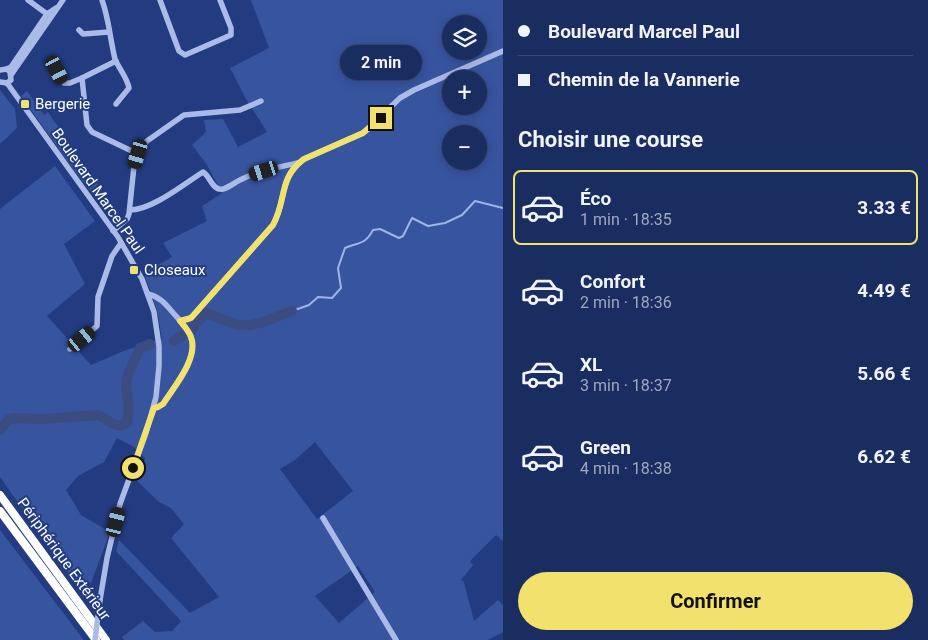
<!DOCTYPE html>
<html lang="fr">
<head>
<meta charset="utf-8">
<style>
	body { margin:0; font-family:Roboto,sans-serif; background:#233567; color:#f1f3f6; height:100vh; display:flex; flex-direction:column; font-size:19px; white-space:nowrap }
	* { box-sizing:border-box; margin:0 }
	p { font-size:16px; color:#9fa8bd }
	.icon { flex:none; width:28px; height:28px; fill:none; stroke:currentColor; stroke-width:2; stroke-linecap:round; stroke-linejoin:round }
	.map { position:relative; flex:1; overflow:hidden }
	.sheet { display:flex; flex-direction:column; background:#1a2d61; width:425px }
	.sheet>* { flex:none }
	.hud { display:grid; align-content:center; height:110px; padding:0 15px; background:#1a2d61 }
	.fabs { position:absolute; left:442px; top:15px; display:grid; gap:10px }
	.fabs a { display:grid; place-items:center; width:45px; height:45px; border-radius:50%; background:#1a2d61; box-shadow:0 2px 12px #0003,0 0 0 1px #384976; font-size:25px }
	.end { position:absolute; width:22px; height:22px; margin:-11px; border:6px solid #f2e26d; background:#111; box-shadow:0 0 0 2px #111 }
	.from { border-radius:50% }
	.bubble { position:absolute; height:35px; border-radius:18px; background:#1a2d61; box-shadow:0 2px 12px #0003,0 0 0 1px #384976; font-size:16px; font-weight:700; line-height:35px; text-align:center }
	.car { position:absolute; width:15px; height:30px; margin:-15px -8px; border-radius:6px; box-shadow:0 0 4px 1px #0007; background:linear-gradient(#222 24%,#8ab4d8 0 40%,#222 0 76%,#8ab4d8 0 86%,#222 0) }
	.hud b { display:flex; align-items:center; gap:18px; height:48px; font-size:19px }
	.hud b+b { border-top:1px solid #384976 }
	.hud i { width:12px; height:12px; background:#f1f3f6 }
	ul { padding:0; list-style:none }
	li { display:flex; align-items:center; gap:15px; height:75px; margin:0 10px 8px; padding:0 5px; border:2px solid transparent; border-radius:8px }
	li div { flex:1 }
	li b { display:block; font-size:19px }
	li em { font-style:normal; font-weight:700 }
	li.on { border-color:#f2e26d }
	li>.icon { width:45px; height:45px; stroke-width:1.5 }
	h2 { padding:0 15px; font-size:22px; line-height:60px }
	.primary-button { display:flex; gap:10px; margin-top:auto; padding:10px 15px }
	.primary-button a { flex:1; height:58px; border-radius:30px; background:#f2e26d; color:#111; font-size:20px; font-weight:700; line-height:58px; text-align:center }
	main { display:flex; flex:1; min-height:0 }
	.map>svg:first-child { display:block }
	.green { fill:#37549f; fill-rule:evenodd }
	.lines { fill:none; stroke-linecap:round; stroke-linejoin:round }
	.stream { stroke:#9eb4e8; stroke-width:2 }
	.river { stroke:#3b4d80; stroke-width:10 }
	.minor { stroke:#aabbe7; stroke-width:5.5 }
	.highway { stroke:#fff; stroke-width:8 }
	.minor-bridge { stroke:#aabbe7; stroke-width:5.5 }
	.route { stroke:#f2e26d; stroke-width:6 }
	.poi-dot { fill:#f2e26d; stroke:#233c81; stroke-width:2 }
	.labels { text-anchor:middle; stroke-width:4; stroke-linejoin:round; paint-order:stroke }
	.poi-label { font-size:15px; fill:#fff; stroke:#233c81; text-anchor:start }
	.street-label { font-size:15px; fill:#fff; stroke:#233c81 }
</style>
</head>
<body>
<main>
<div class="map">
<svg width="503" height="640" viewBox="0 0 503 640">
	<rect width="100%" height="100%" fill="#233c81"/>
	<g class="green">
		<path d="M251 0H503V541L496 535 470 561 473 565 461 580 464 582 474 621 498 600 503 605V632L488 640H124L122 637 143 621 155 632 172 631 181 621 116 551 119 540 190 613 219 597 171 538 184 524 171 508 159 502 137 481 145 458 134 447 117 438 104 462 78 476 66 490 81 515 110 532 91 583 71 577 0 477V209L55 166 95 221 64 244 85 284 47 316 91 365 126 350 162 339 157 310 144 273 172 257 163 243 207 221 202 206 222 193 207 165 192 145 206 132 204 120 223 119 238 147 267 132 246 99 230 68 269 48ZM451 24H479V51H451ZM451 79H479V106H451ZM451 134H479V161H451ZM315 442 353 491 317 519 280 469 295 460ZM358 566 375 592 339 623 315 596Z"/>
		<path d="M0 90 15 109 17 128 0 144Z"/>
		<path d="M27 91 44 115 48 112 114 208 108 212 79 177 21 96Z"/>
		<path d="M0 530 83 639V640H0Z"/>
	</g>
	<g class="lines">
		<path class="stream" d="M292 311 309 305 318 297 332 298 341 288 338 268 345 248C359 242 365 245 373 230L380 229 399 238 403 236 412 218 428 226 445 223 462 215 475 201 503 208"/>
		<g class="river">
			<path d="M191 330 205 313C216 315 224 321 235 324 253 329 275 317 292 311"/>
			<path d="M174 341 187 333"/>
			<path d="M0 430 8 420 13 418 41 419 99 415 111 423 120 426 127 423 129 409 126 386 128 374 140 348 150 344"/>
		</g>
		<g class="minor">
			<path d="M28 0 47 14"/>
			<path d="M102 0C109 19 110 39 115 59 119 69 127 77 129 88L116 104"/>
			<path d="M160 0 179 51 185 55 231 35V28L220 0"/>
			<path d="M79 30 83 34 109 32"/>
			<path d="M116 61 82 78 87 125 92 132 138 154"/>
			<path d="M51 66 57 69 64 83H70L82 78"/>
			<path d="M7 69 11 67 47 14 56 8"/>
			<path d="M0 70 7 69 10 72 11 80 7 83"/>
			<path d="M11 75 63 0"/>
			<path d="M0 82 7 83"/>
			<path d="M7 83 118 237 142 279 154 312 159 346V366L156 397 146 433 120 504 107 558 100 600"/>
			<path d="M130 210C152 210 184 184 203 172 210 176 211 187 219 189 225 191 235 182 240 180 258 171 279 167 298 163"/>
			<path d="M113 231 127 219 129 214 134 166 138 154 147 141 184 115 240 110 261 101"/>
			<path d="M148 294C161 297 167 306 175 315 182 322 190 332 192 341 196 361 173 388 163 404L158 407 154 408"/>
			<path d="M180 321 191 318 273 225C287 200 278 178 304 159L363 133 400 98 414 90 503 51"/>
			<path d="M70 349 97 326 98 297 112 256 121 243"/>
			<path d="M323 518 396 640"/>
		</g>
		<g class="highway">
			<path d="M0 495 106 640"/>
			<path d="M0 511 96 640"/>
		</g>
		<path class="minor-bridge" d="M95 640 100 600"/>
	</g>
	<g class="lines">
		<path class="route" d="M133 468 154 408 158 407 163 404C174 387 199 358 191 337 189 331 184 326 180 321L191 318 273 225C287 200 278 178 304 159L363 133 381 118"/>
	</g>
	<g class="poi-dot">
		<rect x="20" y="99" width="10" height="10" rx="2.5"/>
		<rect x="129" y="265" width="10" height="10" rx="2.5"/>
	</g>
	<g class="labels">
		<g class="poi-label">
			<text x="35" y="109">Bergerie</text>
			<text x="144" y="275">Closeaux</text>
		</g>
		<g class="street-label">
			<text transform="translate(98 191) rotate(55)" y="5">Boulevard Marcel Paul</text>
			<text transform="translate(64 559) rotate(54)" y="5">Périphérique Extérieur</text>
		</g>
	</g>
</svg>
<div class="fabs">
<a><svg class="icon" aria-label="layers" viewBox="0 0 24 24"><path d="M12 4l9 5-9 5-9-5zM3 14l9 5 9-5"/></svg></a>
<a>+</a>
<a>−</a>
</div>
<i class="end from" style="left:133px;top:468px"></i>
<i class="end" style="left:381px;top:118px"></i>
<div class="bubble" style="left:340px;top:45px;width:82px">2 min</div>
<i class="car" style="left:57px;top:70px;rotate:152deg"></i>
<i class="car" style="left:138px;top:154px;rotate:197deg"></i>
<i class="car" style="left:264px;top:171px;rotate:252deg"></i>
<i class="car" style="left:82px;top:339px;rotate:51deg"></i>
<i class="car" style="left:116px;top:522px;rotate:14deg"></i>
</div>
<section class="sheet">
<div class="hud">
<b><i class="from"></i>Boulevard Marcel Paul</b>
<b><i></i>Chemin de la Vannerie</b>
</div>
<h2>Choisir une course</h2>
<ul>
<li class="on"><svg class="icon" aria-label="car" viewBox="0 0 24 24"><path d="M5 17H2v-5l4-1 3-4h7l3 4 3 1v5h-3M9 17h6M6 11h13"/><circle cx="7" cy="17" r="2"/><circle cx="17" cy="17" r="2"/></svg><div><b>Éco</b><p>1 min · 18:35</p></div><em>3.33 €</em></li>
<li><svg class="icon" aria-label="car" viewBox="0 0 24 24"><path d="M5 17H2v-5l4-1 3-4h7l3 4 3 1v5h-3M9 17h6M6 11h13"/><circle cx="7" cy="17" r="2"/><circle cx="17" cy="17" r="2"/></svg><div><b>Confort</b><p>2 min · 18:36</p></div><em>4.49 €</em></li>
<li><svg class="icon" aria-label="car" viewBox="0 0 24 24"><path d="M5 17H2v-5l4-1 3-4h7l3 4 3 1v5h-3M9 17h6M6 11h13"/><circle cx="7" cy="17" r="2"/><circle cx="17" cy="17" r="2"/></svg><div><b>XL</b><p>3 min · 18:37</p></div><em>5.66 €</em></li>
<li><svg class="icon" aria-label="car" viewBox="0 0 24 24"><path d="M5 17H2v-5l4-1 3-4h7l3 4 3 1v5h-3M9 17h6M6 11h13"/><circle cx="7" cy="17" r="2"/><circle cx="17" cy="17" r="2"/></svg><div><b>Green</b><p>4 min · 18:38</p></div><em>6.62 €</em></li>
</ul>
<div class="primary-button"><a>Confirmer</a></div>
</section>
</main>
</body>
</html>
